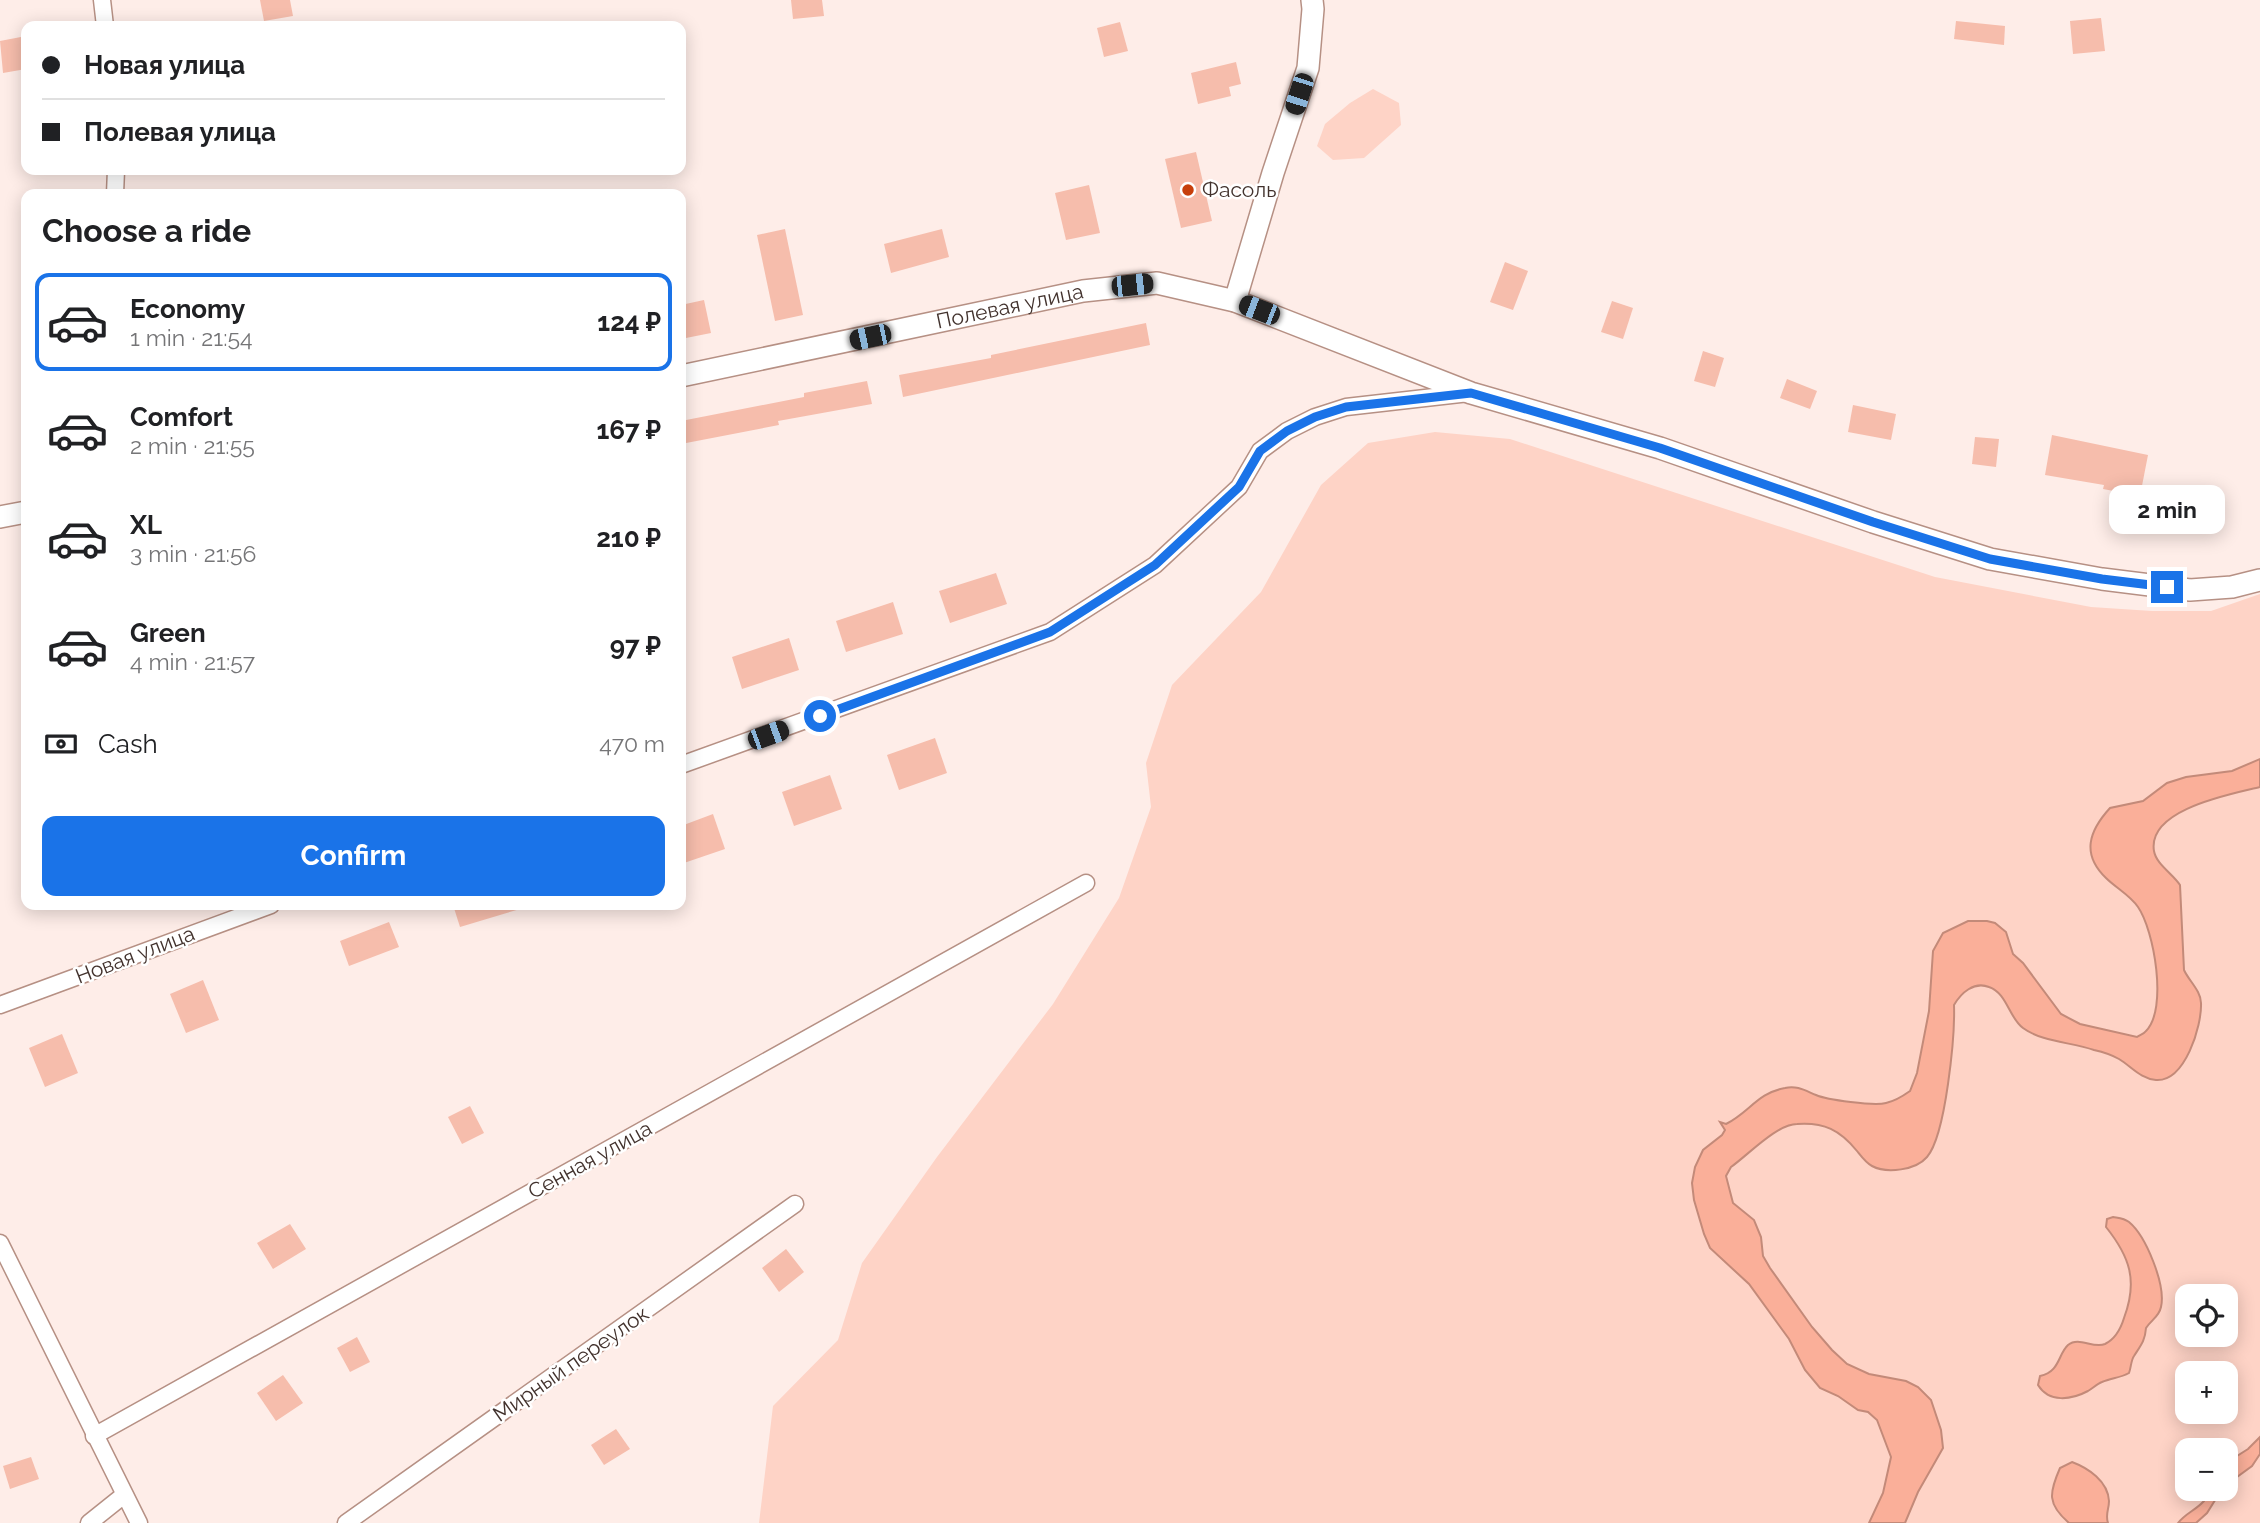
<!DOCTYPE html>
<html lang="en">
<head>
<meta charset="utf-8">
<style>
	body { margin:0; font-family:Raleway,sans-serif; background:#f2f2f2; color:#202124; height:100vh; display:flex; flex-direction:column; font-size:26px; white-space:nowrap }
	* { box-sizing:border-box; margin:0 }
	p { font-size:23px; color:#757577 }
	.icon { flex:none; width:38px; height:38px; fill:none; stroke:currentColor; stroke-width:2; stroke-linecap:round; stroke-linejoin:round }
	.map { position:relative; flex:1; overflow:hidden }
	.side { position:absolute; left:21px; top:189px; width:665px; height:721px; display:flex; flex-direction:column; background:#fff; border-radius:14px; box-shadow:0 4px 18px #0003 }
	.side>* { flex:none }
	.hud { position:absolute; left:21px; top:21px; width:665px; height:154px; border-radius:14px; box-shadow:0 4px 18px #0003; display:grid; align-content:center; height:154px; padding:0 21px; background:#fff }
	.fabs { position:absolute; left:2175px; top:1284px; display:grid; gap:14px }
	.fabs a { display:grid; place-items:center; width:63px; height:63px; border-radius:14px; background:#fff; box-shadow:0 4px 18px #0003; font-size:35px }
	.end { position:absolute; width:32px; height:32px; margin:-16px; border:9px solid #1a73e8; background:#fff; box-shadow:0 0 0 4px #fff }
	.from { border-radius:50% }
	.bubble { position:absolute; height:49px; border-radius:14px; background:#fff; box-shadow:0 4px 18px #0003; font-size:23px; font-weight:700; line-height:49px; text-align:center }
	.car { position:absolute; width:21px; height:42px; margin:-21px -10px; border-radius:9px; box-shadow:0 0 5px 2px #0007; background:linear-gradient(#222 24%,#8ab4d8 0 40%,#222 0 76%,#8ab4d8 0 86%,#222 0) }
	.hud b { display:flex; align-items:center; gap:24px; height:66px; font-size:26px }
	.hud b+b { border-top:2px solid #e0e0e0 }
	.hud i { width:18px; height:18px; background:#202124 }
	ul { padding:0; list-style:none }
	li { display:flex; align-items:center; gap:21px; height:98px; margin:0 14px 10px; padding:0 7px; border:4px solid transparent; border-radius:14px }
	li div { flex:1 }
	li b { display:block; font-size:26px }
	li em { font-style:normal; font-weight:700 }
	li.active { border-color:#1a73e8 }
	li>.icon { width:63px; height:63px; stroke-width:1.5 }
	h2 { padding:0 21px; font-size:32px; line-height:84px }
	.pay { display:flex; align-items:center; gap:18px; height:77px; padding:0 21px; font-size:26px }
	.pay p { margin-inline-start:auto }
	.action { display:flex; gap:14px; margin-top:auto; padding:14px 21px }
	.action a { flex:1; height:80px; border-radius:14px; background:#1a73e8; color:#fff; font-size:28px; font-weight:700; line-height:80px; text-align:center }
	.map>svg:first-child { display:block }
	.green { fill:#fed3c6; fill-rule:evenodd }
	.water { fill:#faaf99; stroke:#c38a79; stroke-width:2 }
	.building { fill:#f6bdac }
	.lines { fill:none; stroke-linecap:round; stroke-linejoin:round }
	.minor-casing { stroke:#b69084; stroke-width:19 }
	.tertiary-casing { stroke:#b69084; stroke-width:24 }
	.minor { stroke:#fff; stroke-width:16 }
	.tertiary { stroke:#fff; stroke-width:21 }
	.route { stroke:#1a73e8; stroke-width:9 }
	.poi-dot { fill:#c73f0b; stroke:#fff; stroke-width:2.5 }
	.labels { text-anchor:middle; stroke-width:5; stroke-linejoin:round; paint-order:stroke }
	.poi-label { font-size:21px; fill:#42322d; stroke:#fff; text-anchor:start }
	.street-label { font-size:21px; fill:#42322d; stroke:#fff }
</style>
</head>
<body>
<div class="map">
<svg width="2260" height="1523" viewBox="0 0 2260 1523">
	<rect width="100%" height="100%" fill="#feede8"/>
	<g class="green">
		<path d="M1373 89 1399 103 1401 125 1364 158 1333 160 1317 146 1325 124 1350 103Z"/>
		<path d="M1435 432 1510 439 1935 577 2091 607 2152 611H2211L2260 594V1523H759L773 1406 838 1340 862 1263 937 1157 1053 1004 1119 898 1151 807 1146 763 1172 685 1261 592 1321 485 1368 443ZM2188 1297H2226V1335H2188ZM2188 1374H2226V1412H2188ZM2188 1451H2226V1489H2188Z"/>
	</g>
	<g class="water">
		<path d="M2260 759V787C2232 794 2147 809 2154 851 2156 864 2173 874 2180 885L2184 970C2189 981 2201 991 2201 1003 2202 1026 2185 1082 2156 1080 2141 1079 2132 1067 2119 1059 2112 1055 2103 1052 2094 1050 2071 1042 2042 1042 2023 1028 2009 1018 2007 993 1989 987 1974 981 1961 993 1954 1005 1955 1035 1946 1135 1927 1157 1916 1170 1887 1174 1872 1166 1866 1163 1861 1156 1857 1151 1840 1130 1824 1122 1797 1124 1777 1124 1748 1155 1731 1167L1726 1176 1733 1203 1754 1220 1761 1237 1763 1256 1770 1268 1812 1327 1832 1350 1847 1364 1869 1374 1906 1381 1918 1387 1931 1400 1941 1430 1943 1448 1918 1492 1905 1523H1869L1883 1493 1891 1457 1877 1420 1868 1412 1858 1410 1838 1396 1820 1388 1805 1370 1789 1339 1749 1284 1710 1248 1704 1234 1694 1200 1692 1183 1695 1167 1703 1150 1722 1135 1725 1130 1720 1122 1726 1124C1750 1112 1757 1093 1785 1088 1797 1085 1806 1091 1816 1095 1827 1100 1874 1106 1886 1103 1895 1101 1903 1096 1910 1091L1917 1073 1929 1011 1933 951 1943 933 1968 921H1987L1995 923 2006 932 2013 954 2023 963 2061 1014 2080 1024 2137 1037C2140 1035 2144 1034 2146 1031 2168 1009 2154 930 2138 907 2130 895 2116 888 2106 878 2081 854 2089 831 2110 808L2143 801 2167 783 2186 777 2232 771Z"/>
		<path d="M2113 1217C2119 1218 2124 1218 2129 1222 2146 1236 2166 1285 2161 1307 2159 1317 2151 1320 2146 1328 2145 1341 2141 1345 2134 1356 2131 1360 2131 1368 2129 1373 2120 1378 2111 1378 2102 1382 2097 1384 2093 1388 2088 1391 2071 1400 2049 1403 2038 1385L2040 1376C2060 1372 2058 1354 2068 1345 2079 1336 2093 1349 2105 1344 2115 1339 2121 1328 2124 1318 2138 1281 2130 1257 2106 1227L2107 1219Z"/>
		<path d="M2260 1437V1454L2252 1466 2226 1485V1463L2248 1449Z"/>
		<path d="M2072 1462C2088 1468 2108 1481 2109 1501 2109 1510 2105 1514 2108 1523H2069C2047 1504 2049 1493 2060 1468Z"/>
		<path d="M2203 1489H2222L2207 1513 2196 1523H2178C2186 1513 2196 1510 2204 1501Z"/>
	</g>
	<g class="building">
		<path d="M260 0H290L293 16 264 21Z"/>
		<path d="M791 0H822L824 16 793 19Z"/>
		<path d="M2101 18 2105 51 2073 54 2070 21Z"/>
		<path d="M1956 21 2005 26 2004 45 1954 39Z"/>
		<path d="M1120 22 1128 51 1104 57 1097 28Z"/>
		<path d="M26 36V69L3 73 0 41Z"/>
		<path d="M1236 62 1241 84 1229 87 1231 96 1198 104 1191 73Z"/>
		<path d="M1196 152 1212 221 1181 228 1165 159Z"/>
		<path d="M1089 185 1100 233 1066 240 1055 193Z"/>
		<path d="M785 229 803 315 775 321 757 235Z"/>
		<path d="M942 229 949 257 891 273 884 244Z"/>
		<path d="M1505 262 1528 271 1513 310 1490 302Z"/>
		<path d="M704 300 711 333 681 339V305Z"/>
		<path d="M1612 301 1633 308 1623 339 1601 332Z"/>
		<path d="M1146 323 1150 345 903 397 899 375 991 358V355Z"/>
		<path d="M1703 351 1724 358 1715 387 1694 381Z"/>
		<path d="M1787 379 1817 391 1810 409 1780 398Z"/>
		<path d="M867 381 872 404 778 421 779 425 681 444V421L804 397V393Z"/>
		<path d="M1853 405 1896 414 1891 440 1848 432Z"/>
		<path d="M2052 435 2148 455 2140 496 2103 489 2104 485 2045 475Z"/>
		<path d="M1975 437 1999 439 1996 467 1972 464Z"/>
		<path d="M996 573 1007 604 950 623 939 591Z"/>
		<path d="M893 602 903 634 846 652 836 621Z"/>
		<path d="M789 638 799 670 742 689 732 657Z"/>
		<path d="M935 738 947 773 899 790 887 755Z"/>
		<path d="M830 775 842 809 794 826 782 792Z"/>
		<path d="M713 814 725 849 681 864V826Z"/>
		<path d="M453 905H519L520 909 460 927Z"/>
		<path d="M389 922 399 947 349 966 340 941Z"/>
		<path d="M203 980 219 1020 186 1033 170 994Z"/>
		<path d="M62 1034 78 1073 45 1087 29 1048Z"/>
		<path d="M470 1106 484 1133 462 1144 448 1117Z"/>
		<path d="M290 1224 306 1249 273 1269 257 1243Z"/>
		<path d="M786 1249 804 1272 779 1292 762 1268Z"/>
		<path d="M357 1337 370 1362 350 1372 337 1348Z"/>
		<path d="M283 1375 303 1403 276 1421 257 1393Z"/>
		<path d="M616 1429 630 1449 604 1465 591 1445Z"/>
		<path d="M31 1457 39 1479 10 1489 3 1466Z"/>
	</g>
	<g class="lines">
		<defs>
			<g id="minor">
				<path d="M102 0 105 26"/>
				<path d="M115 194 116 170"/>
				<path d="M681 765 1050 632 1155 565 1239 487 1260 451 1287 431 1315 417 1346 407 1469 393"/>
				<path d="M0 1005 271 905"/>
				<path d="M0 1243 139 1523"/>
				<path d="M94 1436 1086 883"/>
				<path d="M89 1523 124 1495"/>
				<path d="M346 1523 795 1204"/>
			</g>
			<g id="tertiary">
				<path d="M1235 301 1273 173 1308 68 1313 9 1312 0"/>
				<path id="s1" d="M681 376 1083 291 1157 283 1235 301 1471 393 1660 448 1873 522 1990 559 2102 579 2190 590 2232 587 2260 580"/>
				<path d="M0 517 26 512"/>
			</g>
		</defs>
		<use href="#minor" class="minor-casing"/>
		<use href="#tertiary" class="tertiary-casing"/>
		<use href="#minor" class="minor"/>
		<use href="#tertiary" class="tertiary"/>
	</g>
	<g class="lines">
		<path class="route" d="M820 716 1050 632 1155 565 1239 487 1260 451 1287 431 1315 417 1346 407 1471 393 1660 448 1873 522 1990 559 2102 579 2167 587"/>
	</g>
	<circle class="poi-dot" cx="1188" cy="190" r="7"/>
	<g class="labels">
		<g class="poi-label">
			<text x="1202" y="197">Фасоль</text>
		</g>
		<g class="street-label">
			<text dy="7" stroke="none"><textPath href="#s1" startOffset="336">Полевая улица</textPath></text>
			<text transform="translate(135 955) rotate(-21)" y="7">Новая улица</text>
			<text transform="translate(590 1160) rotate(-29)" y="7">Сенная улица</text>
			<text transform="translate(571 1364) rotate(-35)" y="7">Мирный переулок</text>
		</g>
	</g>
</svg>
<div class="fabs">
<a><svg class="icon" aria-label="locate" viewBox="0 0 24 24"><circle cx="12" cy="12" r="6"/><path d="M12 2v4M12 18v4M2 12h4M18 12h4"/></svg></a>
<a>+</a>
<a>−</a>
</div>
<i class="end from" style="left:820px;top:716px"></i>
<i class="end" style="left:2167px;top:587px"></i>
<div class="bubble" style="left:2109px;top:485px;width:116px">2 min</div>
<i class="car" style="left:1299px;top:94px;rotate:198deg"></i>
<i class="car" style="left:1132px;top:285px;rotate:84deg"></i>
<i class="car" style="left:1259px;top:310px;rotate:291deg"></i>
<i class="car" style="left:870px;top:337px;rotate:258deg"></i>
<i class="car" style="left:768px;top:735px;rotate:70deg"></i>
<div class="hud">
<b><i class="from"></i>Новая улица</b>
<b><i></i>Полевая улица</b>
</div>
<section class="side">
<h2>Choose a ride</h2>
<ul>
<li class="active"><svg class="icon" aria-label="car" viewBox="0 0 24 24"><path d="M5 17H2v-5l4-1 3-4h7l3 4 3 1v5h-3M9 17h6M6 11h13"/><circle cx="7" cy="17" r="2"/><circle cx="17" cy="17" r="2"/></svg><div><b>Economy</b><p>1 min · 21:54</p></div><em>124 ₽</em></li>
<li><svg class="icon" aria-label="car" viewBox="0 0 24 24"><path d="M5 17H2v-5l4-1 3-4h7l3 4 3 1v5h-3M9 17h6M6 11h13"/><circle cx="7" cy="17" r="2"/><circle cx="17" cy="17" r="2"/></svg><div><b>Comfort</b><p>2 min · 21:55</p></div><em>167 ₽</em></li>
<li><svg class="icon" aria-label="car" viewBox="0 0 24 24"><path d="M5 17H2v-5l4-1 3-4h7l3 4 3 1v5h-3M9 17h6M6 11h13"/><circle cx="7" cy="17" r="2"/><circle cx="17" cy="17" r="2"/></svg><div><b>XL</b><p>3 min · 21:56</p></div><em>210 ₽</em></li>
<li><svg class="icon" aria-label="car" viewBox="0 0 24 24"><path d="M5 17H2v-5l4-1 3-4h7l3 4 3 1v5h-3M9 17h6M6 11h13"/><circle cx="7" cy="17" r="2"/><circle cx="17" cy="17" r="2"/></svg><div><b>Green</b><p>4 min · 21:57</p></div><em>97 ₽</em></li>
</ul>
<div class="pay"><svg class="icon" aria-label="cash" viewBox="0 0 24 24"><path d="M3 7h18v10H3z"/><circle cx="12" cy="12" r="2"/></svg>Cash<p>470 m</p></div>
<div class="action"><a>Confirm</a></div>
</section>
</div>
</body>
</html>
